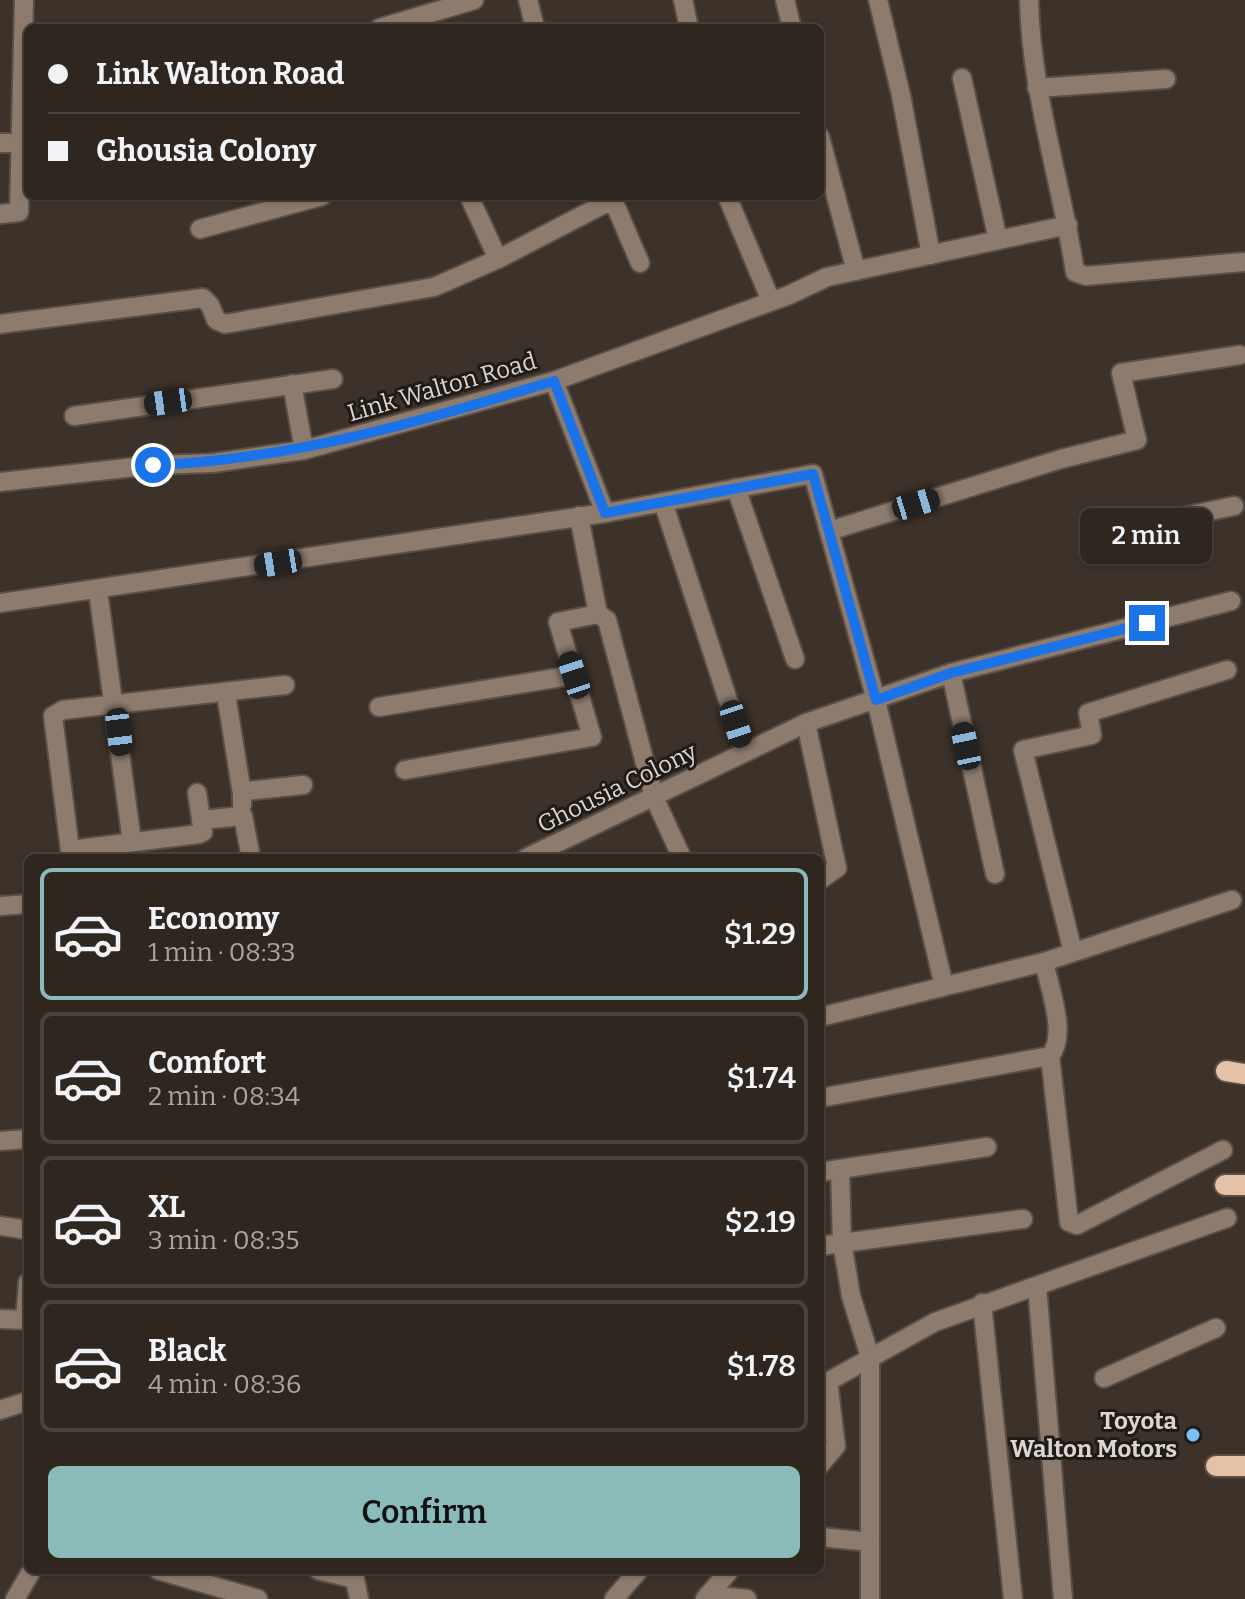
<!DOCTYPE html>
<html lang="en">
<head>
<meta charset="utf-8">
<style>
	body { margin:0; font-family:Bitter,serif; background:#362e28; color:#f1f3f6; height:100vh; display:flex; flex-direction:column; font-size:30px; white-space:nowrap }
	* { box-sizing:border-box; margin:0 }
	p { font-size:26px; color:#a7a5a4 }
	.icon { flex:none; width:44px; height:44px; fill:none; stroke:currentColor; stroke-width:2; stroke-linecap:round; stroke-linejoin:round }
	.map { position:relative; flex:1; overflow:hidden }
	.drawer { position:absolute; left:24px; top:854px; width:800px; height:720px; display:flex; flex-direction:column; background:#2e261f; border-radius:12px; box-shadow:0 2px 6px #0004,0 0 0 2px #49433d }
	.drawer>* { flex:none }
	.top-card { position:absolute; left:24px; top:24px; width:800px; height:176px; border-radius:12px; box-shadow:0 2px 6px #0004,0 0 0 2px #49433d; display:grid; align-content:center; height:176px; padding:0 24px; background:#2e261f }
	.end { position:absolute; width:36px; height:36px; margin:-18px; border:10px solid #1a73e8; background:#fff; box-shadow:0 0 0 4px #fff }
	.from { border-radius:50% }
	.bubble { position:absolute; height:56px; border-radius:12px; background:#2e261f; box-shadow:0 2px 6px #0004,0 0 0 2px #49433d; font-size:26px; font-weight:600; line-height:56px; text-align:center }
	.car { position:absolute; width:24px; height:48px; margin:-24px -12px; border-radius:10px; box-shadow:0 0 6px 2px #0007; background:linear-gradient(#222 24%,#8ab4d8 0 40%,#222 0 76%,#8ab4d8 0 86%,#222 0) }
	.top-card b { display:flex; align-items:center; gap:28px; height:76px; font-size:30px }
	.top-card b+b { border-top:2px solid #49433d }
	.top-card i { width:20px; height:20px; background:#f1f3f6 }
	ul { padding:14px 0 0; list-style:none }
	li { display:flex; align-items:center; gap:24px; height:132px; margin:0 16px 12px; padding:0 8px; border:4px solid #49433d; border-radius:12px }
	li div { flex:1 }
	li b { display:block; font-size:30px }
	li em { font-style:normal; font-weight:600 }
	li.current { border-color:#8bbbb9 }
	li>.icon { width:72px; height:72px; stroke-width:1.5 }
	.primary-button { display:flex; gap:16px; margin-top:auto; padding:16px 24px }
	.primary-button a { flex:1; height:92px; border-radius:12px; background:#8bbbb9; color:#111; font-size:32px; font-weight:600; line-height:92px; text-align:center }
	.map>svg:first-child { display:block }
	.lines { fill:none; stroke-linecap:round; stroke-linejoin:round }
	.minor-casing { stroke:#5a4f47; stroke-width:22 }
	.major-casing { stroke:#5a4f47; stroke-width:24 }
	.minor { stroke:#8d7b6e; stroke-width:18 }
	.major { stroke:#e5c1a5; stroke-width:20 }
	.route { stroke:#1a73e8; stroke-width:10 }
	.poi-dot { fill:#79bff8; stroke:#201b17; stroke-width:3 }
	.labels { text-anchor:middle; stroke-width:6; stroke-linejoin:round; paint-order:stroke }
	.street-label { font-size:24px; fill:#dcd5d0; stroke:#201b17 }
	.poi-label { font-size:24px; font-weight:bold; fill:#dcd5d0; stroke:#201b17; text-anchor:end }
</style>
</head>
<body>
<div class="map">
<svg width="1245" height="1599" viewBox="0 0 1245 1599">
	<rect width="100%" height="100%" fill="#3d3229"/>
	<g class="lines">
		<defs>
			<g id="minor">
				<path d="M528 0 535 28"/>
				<path d="M683 0 689 28"/>
				<path d="M785 0 792 28"/>
				<path d="M878 0 901 95 931 255"/>
				<path d="M1029 0C1031 93 1061 180 1075 272L1086 276 1243 262"/>
				<path d="M380 28 474 0"/>
				<path d="M962 78 998 240"/>
				<path d="M1037 88 1166 79"/>
				<path d="M820 137 856 271"/>
				<path d="M0 143H23"/>
				<path d="M469 196 498 259"/>
				<path d="M727 196 771 301"/>
				<path d="M0 214 19 212 24 0"/>
				<path d="M200 229 322 196"/>
				<path d="M0 324 203 298 210 305 216 320 225 324 434 287 498 259 606 203 616 207 640 263"/>
				<path d="M554 381 605 513"/>
				<path d="M292 384 304 450"/>
				<path d="M74 416 333 379"/>
				<path d="M0 482 153 465 213 463 304 450 554 381 789 295 827 277 1068 225"/>
				<path d="M736 488 795 659"/>
				<path d="M663 502 745 752"/>
				<path d="M579 516 598 614"/>
				<path d="M829 531 1061 459 1137 440 1121 373 1240 355"/>
				<path d="M1108 533 1234 506"/>
				<path d="M98 591 132 842"/>
				<path d="M0 603 605 513 813 474 876 700 944 986"/>
				<path d="M951 673 995 874"/>
				<path d="M226 694 242 794"/>
				<path d="M379 707 574 675"/>
				<path d="M806 723 837 868 820 880"/>
				<path d="M405 770 592 737 558 622 598 614 607 620 654 797 682 858"/>
				<path d="M197 793 203 832 199 834 70 850 53 716 63 710 285 685"/>
				<path d="M242 805V794L247 791 303 785"/>
				<path d="M201 820 243 816 251 858"/>
				<path d="M526 858 806 723 951 673 1231 601"/>
				<path d="M0 906 28 904"/>
				<path d="M1073 952 1023 750 1092 735 1088 713 1227 670"/>
				<path d="M820 1017 1044 962 1232 900"/>
				<path d="M1050 1056 1069 1222 1077 1225 1223 1150"/>
				<path d="M820 1098 1050 1056C1068 1035 1049 987 1044 962"/>
				<path d="M0 1141 28 1139"/>
				<path d="M840 1169 842 1242 851 1296 870 1357V1599"/>
				<path d="M820 1172 987 1147"/>
				<path d="M0 1226 28 1230"/>
				<path d="M820 1246 1023 1219"/>
				<path d="M1037 1286 1063 1599"/>
				<path d="M982 1303 1013 1599"/>
				<path d="M0 1319 28 1320"/>
				<path d="M25 1320 28 1282"/>
				<path d="M1104 1378 1216 1328"/>
				<path d="M820 1386 935 1322 1227 1218"/>
				<path d="M0 1410 28 1401"/>
				<path d="M820 1465 836 1446 828 1381"/>
				<path d="M820 1537 870 1542"/>
				<path d="M158 1570 258 1599"/>
				<path d="M318 1570 355 1579"/>
				<path d="M353 1570 359 1599"/>
				<path d="M708 1595 747 1599"/>
				<path d="M15 1599 32 1570"/>
				<path d="M614 1599 639 1570"/>
				<path d="M705 1599 730 1570"/>
			</g>
			<g id="major">
				<path d="M1226 1071 1245 1074"/>
				<path d="M1225 1185H1245"/>
				<path d="M1216 1466H1245"/>
			</g>
		</defs>
		<use href="#minor" class="minor-casing"/>
		<use href="#major" class="major-casing"/>
		<use href="#minor" class="minor"/>
		<use href="#major" class="major"/>
	</g>
	<g class="lines">
		<path class="route" d="M153 465C292 460 422 421 554 381L605 513 813 474 876 700 951 673 1147 623"/>
	</g>
	<circle class="poi-dot" cx="1193" cy="1435" r="8"/>
	<g class="labels">
		<g class="street-label">
			<text transform="translate(442 387) rotate(-16)" y="8">Link Walton Road</text>
			<text transform="translate(617 788) rotate(-26)" y="8">Ghousia Colony</text>
		</g>
		<g class="poi-label">
			<text x="1177" y="1429">Toyota<tspan x="1177" dy="28">Walton Motors</tspan></text>
		</g>
	</g>
</svg>
<i class="end from" style="left:153px;top:465px"></i>
<i class="end" style="left:1147px;top:623px"></i>
<div class="bubble" style="left:1080px;top:508px;width:132px">2 min</div>
<i class="car" style="left:168px;top:402px;rotate:262deg"></i>
<i class="car" style="left:916px;top:504px;rotate:73deg"></i>
<i class="car" style="left:278px;top:563px;rotate:261deg"></i>
<i class="car" style="left:574px;top:675px;rotate:342deg"></i>
<i class="car" style="left:736px;top:724px;rotate:162deg"></i>
<i class="car" style="left:119px;top:732px;rotate:173deg"></i>
<i class="car" style="left:966px;top:746px;rotate:348deg"></i>
<div class="top-card">
<b><i class="from"></i>Link Walton Road</b>
<b><i></i>Ghousia Colony</b>
</div>
<section class="drawer">
<ul>
<li class="current"><svg class="icon" aria-label="car" viewBox="0 0 24 24"><path d="M5 17H2v-5l4-1 3-4h7l3 4 3 1v5h-3M9 17h6M6 11h13"/><circle cx="7" cy="17" r="2"/><circle cx="17" cy="17" r="2"/></svg><div><b>Economy</b><p>1 min · 08:33</p></div><em>$1.29</em></li>
<li><svg class="icon" aria-label="car" viewBox="0 0 24 24"><path d="M5 17H2v-5l4-1 3-4h7l3 4 3 1v5h-3M9 17h6M6 11h13"/><circle cx="7" cy="17" r="2"/><circle cx="17" cy="17" r="2"/></svg><div><b>Comfort</b><p>2 min · 08:34</p></div><em>$1.74</em></li>
<li><svg class="icon" aria-label="car" viewBox="0 0 24 24"><path d="M5 17H2v-5l4-1 3-4h7l3 4 3 1v5h-3M9 17h6M6 11h13"/><circle cx="7" cy="17" r="2"/><circle cx="17" cy="17" r="2"/></svg><div><b>XL</b><p>3 min · 08:35</p></div><em>$2.19</em></li>
<li><svg class="icon" aria-label="car" viewBox="0 0 24 24"><path d="M5 17H2v-5l4-1 3-4h7l3 4 3 1v5h-3M9 17h6M6 11h13"/><circle cx="7" cy="17" r="2"/><circle cx="17" cy="17" r="2"/></svg><div><b>Black</b><p>4 min · 08:36</p></div><em>$1.78</em></li>
</ul>
<div class="primary-button"><a>Confirm</a></div>
</section>
</div>
</body>
</html>
